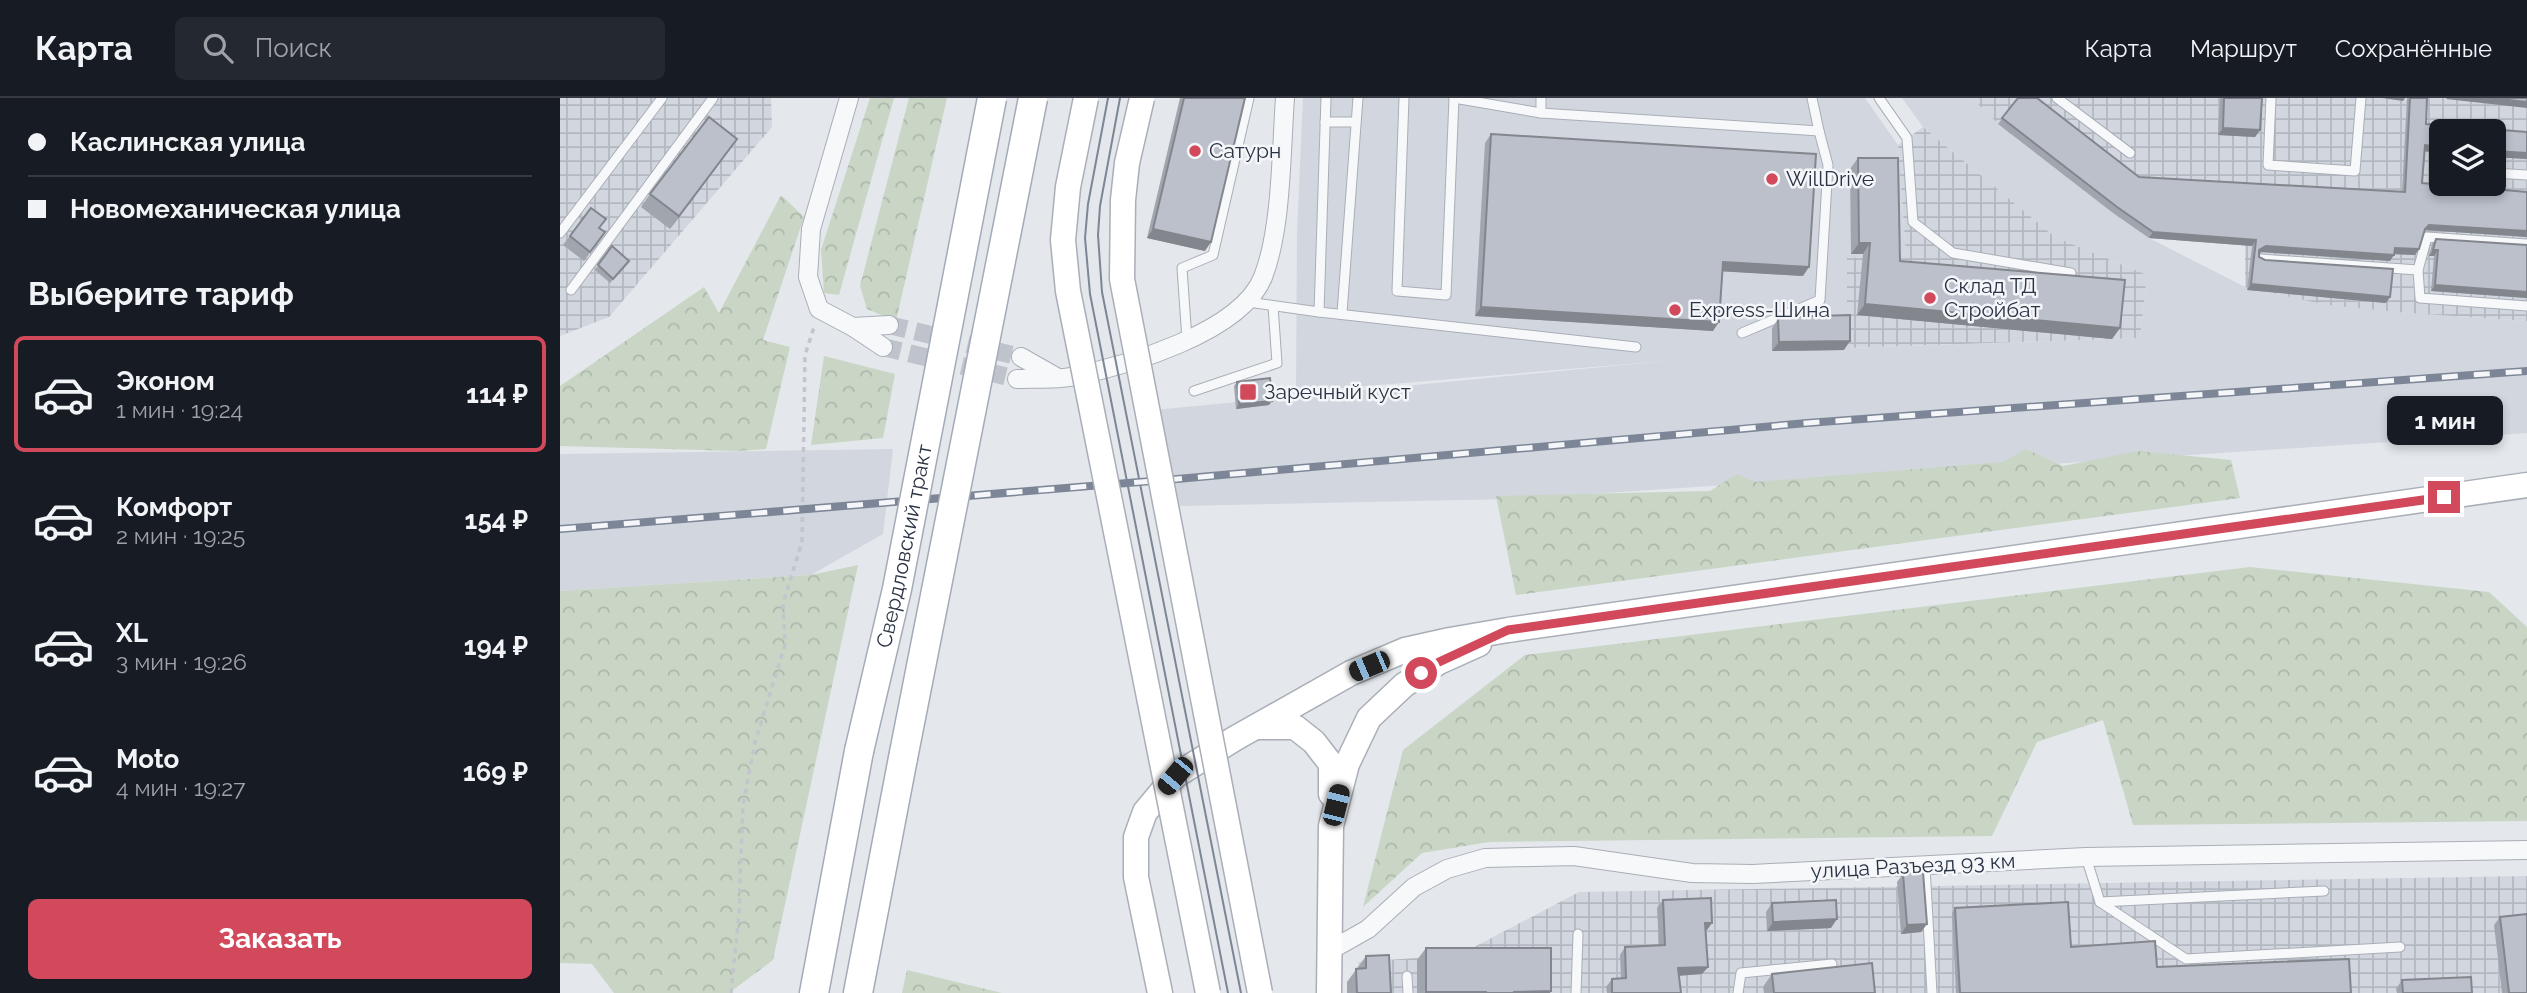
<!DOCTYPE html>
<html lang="ru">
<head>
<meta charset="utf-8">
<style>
	body { margin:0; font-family:Raleway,sans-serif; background:#242831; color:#f1f3f6; height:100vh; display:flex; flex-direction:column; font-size:26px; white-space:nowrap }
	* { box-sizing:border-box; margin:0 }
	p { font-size:23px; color:#9ea1a6 }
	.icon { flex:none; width:38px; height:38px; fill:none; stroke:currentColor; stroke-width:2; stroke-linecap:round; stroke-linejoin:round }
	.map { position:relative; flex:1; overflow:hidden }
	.sheet { display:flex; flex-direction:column; background:#171b24; width:560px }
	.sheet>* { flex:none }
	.guide { display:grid; align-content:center; height:154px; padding:0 28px; background:#171b24 }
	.tools { position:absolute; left:1869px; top:21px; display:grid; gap:14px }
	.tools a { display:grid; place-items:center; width:77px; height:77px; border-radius:10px; background:#171b24; box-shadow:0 4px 10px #0003; font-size:35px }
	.end { position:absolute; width:32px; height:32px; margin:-16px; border:9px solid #d1495b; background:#fff; box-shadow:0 0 0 4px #fff }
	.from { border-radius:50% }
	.bubble { position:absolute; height:49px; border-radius:10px; background:#171b24; box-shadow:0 4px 10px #0003; font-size:23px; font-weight:700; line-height:49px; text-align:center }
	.car { position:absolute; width:21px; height:42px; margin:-21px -10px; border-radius:9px; box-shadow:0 0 5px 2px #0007; background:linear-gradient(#222 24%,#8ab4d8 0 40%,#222 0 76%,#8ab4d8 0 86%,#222 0) }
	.guide b { display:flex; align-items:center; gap:24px; height:66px; font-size:26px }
	.guide b+b { border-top:2px solid #363941 }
	.guide i { width:18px; height:18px; background:#f1f3f6 }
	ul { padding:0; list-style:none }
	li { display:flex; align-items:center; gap:21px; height:116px; margin:0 14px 10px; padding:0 14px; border:4px solid transparent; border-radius:10px }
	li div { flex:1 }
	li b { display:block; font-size:26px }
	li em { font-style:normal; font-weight:700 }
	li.on { border-color:#d1495b }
	li>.icon { width:63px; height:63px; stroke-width:1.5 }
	h2 { padding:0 28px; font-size:32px; line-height:84px }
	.action { display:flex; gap:14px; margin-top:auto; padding:14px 28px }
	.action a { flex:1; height:80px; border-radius:10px; background:#d1495b; color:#fff; font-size:28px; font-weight:700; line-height:80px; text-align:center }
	header { display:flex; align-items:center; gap:42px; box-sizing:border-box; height:98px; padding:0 35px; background:#171b24; border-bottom:2px solid #363941 }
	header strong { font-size:33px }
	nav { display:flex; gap:38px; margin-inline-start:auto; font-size:24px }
	.search { width:490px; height:63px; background:#242831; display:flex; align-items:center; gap:18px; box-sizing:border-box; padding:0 24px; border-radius:10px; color:#9ea1a6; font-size:26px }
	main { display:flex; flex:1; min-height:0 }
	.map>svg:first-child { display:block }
	.built { fill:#d2d6de }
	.industrial { fill:url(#industrial-grid); fill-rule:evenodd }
	.forest { fill:url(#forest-crowns) }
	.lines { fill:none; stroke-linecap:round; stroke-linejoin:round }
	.street-tunnel { stroke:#bfc3cb; stroke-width:18; stroke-dasharray:18 9; stroke-linecap:butt }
	.lane-casing { stroke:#a9aeb7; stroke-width:11 }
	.street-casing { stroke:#a9aeb7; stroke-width:20 }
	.secondary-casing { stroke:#a9aeb7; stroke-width:27 }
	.primary-casing { stroke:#a3abb8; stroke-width:31 }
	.path { stroke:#c2c5cb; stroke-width:3.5; stroke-dasharray:5 5; stroke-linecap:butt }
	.lane { stroke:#f7f8fa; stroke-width:9 }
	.street { stroke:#f7f8fa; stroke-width:18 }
	.secondary { stroke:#fff; stroke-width:24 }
	.primary { stroke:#fff; stroke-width:28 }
	.tram { stroke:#7d8696; stroke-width:2 }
	.rail-casing { stroke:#7d8696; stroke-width:8 }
	.rail { stroke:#f4f6f9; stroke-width:5; stroke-dasharray:16; stroke-linecap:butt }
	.secondary-bridge-casing { stroke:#a9aeb7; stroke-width:27; stroke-linecap:butt }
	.primary-bridge-casing { stroke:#a3abb8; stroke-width:31; stroke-linecap:butt }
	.secondary-bridge { stroke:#fff; stroke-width:24 }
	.primary-bridge { stroke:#fff; stroke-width:28 }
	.wall { fill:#a1a5ae }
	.shaded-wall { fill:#83868d }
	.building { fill:#bbc0ca; stroke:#83868d; stroke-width:2 }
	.route { stroke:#d1495b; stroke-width:9 }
	.poi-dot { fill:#d1495b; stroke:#f4f6f9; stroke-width:2.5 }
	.labels { text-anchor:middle; stroke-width:5; stroke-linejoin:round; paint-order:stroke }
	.poi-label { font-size:21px; fill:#2b3445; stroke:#f4f6f9; text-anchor:start }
	.street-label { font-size:21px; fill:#2b3445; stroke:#f4f6f9 }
</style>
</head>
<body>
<header>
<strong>Карта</strong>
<div class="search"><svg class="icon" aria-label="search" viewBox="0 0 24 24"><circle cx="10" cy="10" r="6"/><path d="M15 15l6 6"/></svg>Поиск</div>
<nav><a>Карта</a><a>Маршрут</a><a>Сохранённые</a></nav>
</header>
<main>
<section class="sheet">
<div class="guide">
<b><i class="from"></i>Каслинская улица</b>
<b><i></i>Новомеханическая улица</b>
</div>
<h2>Выберите тариф</h2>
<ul>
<li class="on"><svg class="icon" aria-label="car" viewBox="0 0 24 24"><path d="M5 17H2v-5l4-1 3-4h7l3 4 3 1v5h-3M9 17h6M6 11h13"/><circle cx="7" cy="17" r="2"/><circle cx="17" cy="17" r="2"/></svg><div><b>Эконом</b><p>1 мин · 19:24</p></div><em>114 ₽</em></li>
<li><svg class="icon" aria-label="car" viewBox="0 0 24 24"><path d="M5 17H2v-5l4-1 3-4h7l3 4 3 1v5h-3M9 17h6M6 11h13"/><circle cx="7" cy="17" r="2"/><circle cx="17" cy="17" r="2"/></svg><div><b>Комфорт</b><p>2 мин · 19:25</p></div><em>154 ₽</em></li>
<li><svg class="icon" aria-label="car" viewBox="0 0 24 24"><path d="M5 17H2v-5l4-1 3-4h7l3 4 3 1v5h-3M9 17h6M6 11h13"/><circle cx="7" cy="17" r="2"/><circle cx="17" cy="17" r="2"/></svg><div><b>XL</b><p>3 мин · 19:26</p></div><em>194 ₽</em></li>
<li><svg class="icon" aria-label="car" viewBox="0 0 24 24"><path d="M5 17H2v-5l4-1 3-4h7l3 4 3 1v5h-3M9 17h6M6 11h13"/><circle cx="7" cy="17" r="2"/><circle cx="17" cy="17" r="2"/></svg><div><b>Moto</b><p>4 мин · 19:27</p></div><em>169 ₽</em></li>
</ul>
<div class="action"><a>Заказать</a></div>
</section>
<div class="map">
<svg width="1967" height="895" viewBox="0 0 1967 895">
	<defs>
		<pattern id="industrial-grid" width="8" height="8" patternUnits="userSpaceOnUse" patternTransform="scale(1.75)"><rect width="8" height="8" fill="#d2d6de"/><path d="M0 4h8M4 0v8" fill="none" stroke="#b4b8c0"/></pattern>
		<pattern id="forest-crowns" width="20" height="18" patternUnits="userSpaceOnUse" patternTransform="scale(1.75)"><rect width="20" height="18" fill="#c9d6c5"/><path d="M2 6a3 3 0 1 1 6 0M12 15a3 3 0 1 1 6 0" fill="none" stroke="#adb8ab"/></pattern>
	</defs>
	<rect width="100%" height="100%" fill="#e4e7ec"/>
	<g class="built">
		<path d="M743 0H1305L1338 47 1346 157 1287 160 1288 250 1580 240 1587 177 1495 139 1363 29 1342 0H1412L1438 26 1553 115 1589 140 1685 189 1772 207 1848 215 1967 223V335L951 401 620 408 594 312 1105 263 736 294 737 134Z"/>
		<path d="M333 351 323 436 251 477 0 493V356Z"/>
	</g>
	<g class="industrial">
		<path d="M0 0H211L212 29 49 219 0 238Z"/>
		<path d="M1412 0H1967V223L1848 215 1767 207 1685 189V147L1589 140 1553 115 1438 26ZM1881 33H1934V86H1881Z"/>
		<path d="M1363 29 1495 139 1587 177 1580 240 1287 250V160L1346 157 1338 47Z"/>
		<path d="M1967 778V895H801L798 864 899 857 1019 794Z"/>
	</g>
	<g class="forest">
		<path d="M310 0H334L279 197 264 195 261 152Z"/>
		<path d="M349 0H387L336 223 307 211 300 188Z"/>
		<path d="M221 97 244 119 203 242 230 249 206 351 177 353 0 348V288L144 189 159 215Z"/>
		<path d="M264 258 335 276 323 340 251 347Z"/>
		<path d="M1466 351 1503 368 1578 353 1671 362 1680 400 956 497 936 398 1150 393 1177 376 1195 384 1443 364Z"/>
		<path d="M298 467 213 862 169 895H54L32 866 0 865V493L251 477Z"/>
		<path d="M1690 469 1929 494 1967 529V723L1573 727 1543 622 1477 644 1432 738 929 744 862 755 803 809 843 652 965 557Z"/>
		<path d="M347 872 442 895H342Z"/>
	</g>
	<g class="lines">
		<g class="street-tunnel">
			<path d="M329 227 461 259"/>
			<path d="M323 249 457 281"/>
		</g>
		<defs>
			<g id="lane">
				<path d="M844 0 837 193 886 197 894 0"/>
				<path d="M894 0 981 15 1259 33 1252 0"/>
				<path d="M1319 0 1347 40 1353 124 1393 155 1511 175"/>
				<path d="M1497 0 1570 55"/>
				<path d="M1711 0 1708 67 1795 73 1801 0"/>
				<path d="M981 15V0"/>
				<path d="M765 24H795"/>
				<path d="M1874 72H1881"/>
				<path d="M1934 75 1967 77"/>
				<path d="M0 135 102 0"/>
				<path d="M1701 161 1858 172 1867 139 1967 146"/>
				<path d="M1858 172 1860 200 1967 208"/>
				<path d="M11 192 153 0"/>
				<path d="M688 204 759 214 1076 249"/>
				<path d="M759 214 766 0"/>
				<path d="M782 215 798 0"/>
				<path d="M1182 235 1260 202 1268 67 1259 33"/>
				<path d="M627 242 622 170 653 157 689 0"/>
				<path d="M634 293 717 265 713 208"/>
				<path d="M1526 759 1540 804 1764 793"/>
				<path d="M1365 768 1372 895"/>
				<path d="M1540 804 1626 861 1840 849"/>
				<path d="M847 878 848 895"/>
				<path d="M1016 895 1018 836"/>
				<path d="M1178 895 1181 875 1272 866"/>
			</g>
			<g id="street">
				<path d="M289 0 251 131 248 179 259 211 293 229 323 249"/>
				<path d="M293 229 329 227"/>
				<path d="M461 259 498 280"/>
				<path d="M457 281C475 280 494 282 510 279 565 268 681 235 703 179 722 130 721 54 725 0"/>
				<path d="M769 853 808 831 854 789 887 771 925 760 1014 758 1132 775 1193 776 1526 759 1967 752"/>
			</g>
			<g id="secondary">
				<path d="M699 629H735L754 644 771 666V696"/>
				<path d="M600 895 576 779V739L585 714 615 678 674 641 791 575 845 552 890 542 948 532 1967 387"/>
				<path d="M769 895 771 728 787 666 809 620 844 587 879 564 919 546"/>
			</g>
			<g id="primary">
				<path d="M254 895 299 653"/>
				<path d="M298 895 343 660"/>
			</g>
		</defs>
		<use href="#lane" class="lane-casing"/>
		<use href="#street" class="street-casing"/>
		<use href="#secondary" class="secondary-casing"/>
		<use href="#primary" class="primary-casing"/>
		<path class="path" d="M171 895 179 815 183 707 195 644 225 547 223 505 242 444 245 257 254 229"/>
		<use href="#lane" class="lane"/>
		<use href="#street" class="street"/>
		<use href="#secondary" class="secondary"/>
		<use href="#primary" class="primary"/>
		<g class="tram">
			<path d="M548 0 528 106 525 140 530 196 668 895"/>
			<path d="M560 0 540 108 538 137 542 194 681 895"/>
		</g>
		<defs>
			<path id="rail" d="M0 431 617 381 1247 325 1967 273"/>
		</defs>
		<use href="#rail" class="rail-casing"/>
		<use href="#rail" class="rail"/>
		<defs>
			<g id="secondary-bridge">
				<path d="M526 0 508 89 503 142 508 193 648 895"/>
				<path d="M582 0 567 65 563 102 562 181 700 895"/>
			</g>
			<g id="primary-bridge">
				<path id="s1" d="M299 653 337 491 432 0"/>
				<path d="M343 660 473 0"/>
			</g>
		</defs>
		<use href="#secondary-bridge" class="secondary-bridge-casing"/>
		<use href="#primary-bridge" class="primary-bridge-casing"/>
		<use href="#secondary-bridge" class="secondary-bridge"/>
		<use href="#primary-bridge" class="primary-bridge"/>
	</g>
	<g class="wall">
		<path d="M620 0H685L645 153 587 140Z"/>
		<path d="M1458 0H1477L1579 79 1842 93 1847 0H1867L1866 26 1967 34V61L1934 59V33H1881V55L1864 53 1862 85 1967 94V139L1865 132 1859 151 1855 157 1834 156 1830 163 1701 154 1699 155V159L1705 162 1833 171 1830 199 1826 205 1687 192 1692 148 1589 140 1553 115 1438 26Z"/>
		<path d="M1660 0H1702L1700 32 1695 39 1658 37Z"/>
		<path d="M931 36 1243 178 1162 173 1153 233 915 218 925 45Z"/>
		<path d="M177 41 110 131 81 109 90 96Z"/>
		<path d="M1298 60 1340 163 1560 230 1552 241 1297 217 1303 156H1291L1290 71Z"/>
		<path d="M31 110 39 130 45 134 24 163 3 147Z"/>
		<path d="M1876 141 1967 147V200L1871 193 1874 158H1869L1872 146Z"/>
		<path d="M52 148 69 163 50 185 35 172Z"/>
		<path d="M1218 221 1284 252 1212 253V230Z"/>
		<path d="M677 284 709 307 676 311 674 288Z"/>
		<path d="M1343 776 1367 826 1361 834 1341 836 1337 784Z"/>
		<path d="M1103 802 1152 825 1146 832 1148 869 1142 876 1119 878 1121 895H1047L1046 889 1052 881H1061L1060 857 1065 849 1099 847 1097 810Z"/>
		<path d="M1212 805 1271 830 1207 833 1206 814Z"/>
		<path d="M1395 810 1511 849 1597 869 1791 895H1396L1392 815Z"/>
		<path d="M1940 819 1967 895H1942L1934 827Z"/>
		<path d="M866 850 990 895H857V862Z"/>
		<path d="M806 858 831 895H787V884Z"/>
		<path d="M1212 876 1315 895H1204L1203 889Z"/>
		<path d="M1842 882 1912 895H1837L1836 891Z"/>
	</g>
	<g class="shaded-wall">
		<path d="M1822 0H1845L1843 3Z"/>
		<path d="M1887 0H1931L1967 4V10L1886 1Z"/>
		<path d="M1663 30 1700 32 1695 39 1658 37Z"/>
		<path d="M177 41 168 54 110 131 119 118Z"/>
		<path d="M1865 47 1881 49V55L1861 53Z"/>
		<path d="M1934 53 1967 55V61L1934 59Z"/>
		<path d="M1869 127 1967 133V139L1865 132 1860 137Z"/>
		<path d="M593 131 651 144 645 153 587 140Z"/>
		<path d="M1593 134 1696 142 1692 148 1589 140Z"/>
		<path d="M1299 145H1310L1303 156H1291Z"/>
		<path d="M1706 148 1834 157 1830 163 1701 154 1695 158 1699 152Z"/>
		<path d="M1835 150 1859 151 1855 157 1831 156Z"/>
		<path d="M1873 152H1878L1874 158H1869Z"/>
		<path d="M1163 164 1249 169 1243 178 1156 173Z"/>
		<path d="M1691 186 1830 199 1826 205 1687 192Z"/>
		<path d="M1875 187 1967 194V200L1871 193Z"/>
		<path d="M1305 206 1560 230 1552 241 1297 217Z"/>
		<path d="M921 209 1159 224 1153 233 915 218Z"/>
		<path d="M1290 243 1284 252 1212 253 1219 244Z"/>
		<path d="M712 303 709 307 676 311 679 306Z"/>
		<path d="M1277 821 1271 830 1207 833 1213 824Z"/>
		<path d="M1145 825H1152L1147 832 1140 833Z"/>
		<path d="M1367 826 1361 834 1341 836 1347 827Z"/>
		<path d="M1148 869 1142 876 1113 878 1118 870Z"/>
		<path d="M991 893 990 895H953L954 894Z"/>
		<path d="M866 894H926L925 895H865Z"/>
	</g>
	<g class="building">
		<path d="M624 0H685L651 144 593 131Z"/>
		<path d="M1458 0H1477L1579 79 1845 94 1850 0H1867L1866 26 1967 34V55L1934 53V33H1881V49L1865 47 1862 85 1967 94V133L1869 127 1865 131 1859 151 1835 150 1834 157 1706 148 1699 152V159L1705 162 1833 171 1830 199 1691 186 1696 142 1593 134 1557 109 1442 20Z"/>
		<path d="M1664 0H1702L1700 32 1663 30Z"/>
		<path d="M1931 0H1967V4Z"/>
		<path d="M149 19 177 41 119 118 90 96Z"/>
		<path d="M931 36 1256 56 1249 169 1163 164 1159 224 921 209Z"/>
		<path d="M1298 60H1338L1340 163 1565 182 1560 230 1305 206 1310 145H1299Z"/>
		<path d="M31 110 46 121 39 130 45 134 30 154 10 138Z"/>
		<path d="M1876 141 1967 147V194L1875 187 1878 152H1873Z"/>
		<path d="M52 148 69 163 53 181 38 167Z"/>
		<path d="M1290 217V243L1219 244 1218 221 1224 219Z"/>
		<path d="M710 280 712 303 679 306 677 284Z"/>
		<path d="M1363 774 1367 826 1347 827 1343 776Z"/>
		<path d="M1151 800 1152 825H1145L1148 869 1118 870 1121 895H1052V881L1066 880 1065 849 1105 847 1103 802Z"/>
		<path d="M1276 802 1277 821 1213 824 1212 805Z"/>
		<path d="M1508 804 1511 849 1595 843 1597 869 1789 861 1791 895H1400L1395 810Z"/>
		<path d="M1967 816V895H1949L1940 819Z"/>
		<path d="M866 850H991V893L954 894V895H926V894H866Z"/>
		<path d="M829 857 831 895H797L796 871 806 870V858Z"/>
		<path d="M1312 865 1315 895H1214L1212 876Z"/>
		<path d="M1911 879 1912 895H1843L1842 882Z"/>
	</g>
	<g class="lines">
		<path class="route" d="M861 575 879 564 948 532 1884 399"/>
	</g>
	<g class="poi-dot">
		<circle cx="635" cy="53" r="7"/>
		<circle cx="1212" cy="81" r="7"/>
		<circle cx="1370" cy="200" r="7"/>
		<circle cx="1115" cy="212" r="7"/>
		<rect x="679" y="285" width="18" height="18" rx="3.5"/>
	</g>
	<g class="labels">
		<g class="poi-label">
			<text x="649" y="60">Сатурн</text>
			<text x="1226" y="88">WillDrive</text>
			<text x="1384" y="195">Склад ТД<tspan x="1384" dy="24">Стройбат</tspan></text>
			<text x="1129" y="219">Express-Шина</text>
			<text x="704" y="301">Заречный куст</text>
		</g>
		<g class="street-label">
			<text dy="7" stroke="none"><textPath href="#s1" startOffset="210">Свердловский тракт</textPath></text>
			<text transform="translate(1353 768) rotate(-3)" y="7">улица Разъезд 93 км</text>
		</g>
	</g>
</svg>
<div class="tools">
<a><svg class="icon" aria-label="layers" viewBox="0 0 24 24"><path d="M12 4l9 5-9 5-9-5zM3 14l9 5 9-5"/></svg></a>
</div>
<i class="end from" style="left:861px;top:575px"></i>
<i class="end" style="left:1884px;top:399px"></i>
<div class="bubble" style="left:1827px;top:298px;width:116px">1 мин</div>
<i class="car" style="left:809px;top:568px;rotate:247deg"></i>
<i class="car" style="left:615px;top:678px;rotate:220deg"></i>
<i class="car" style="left:776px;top:707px;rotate:14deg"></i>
</div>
</main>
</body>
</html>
